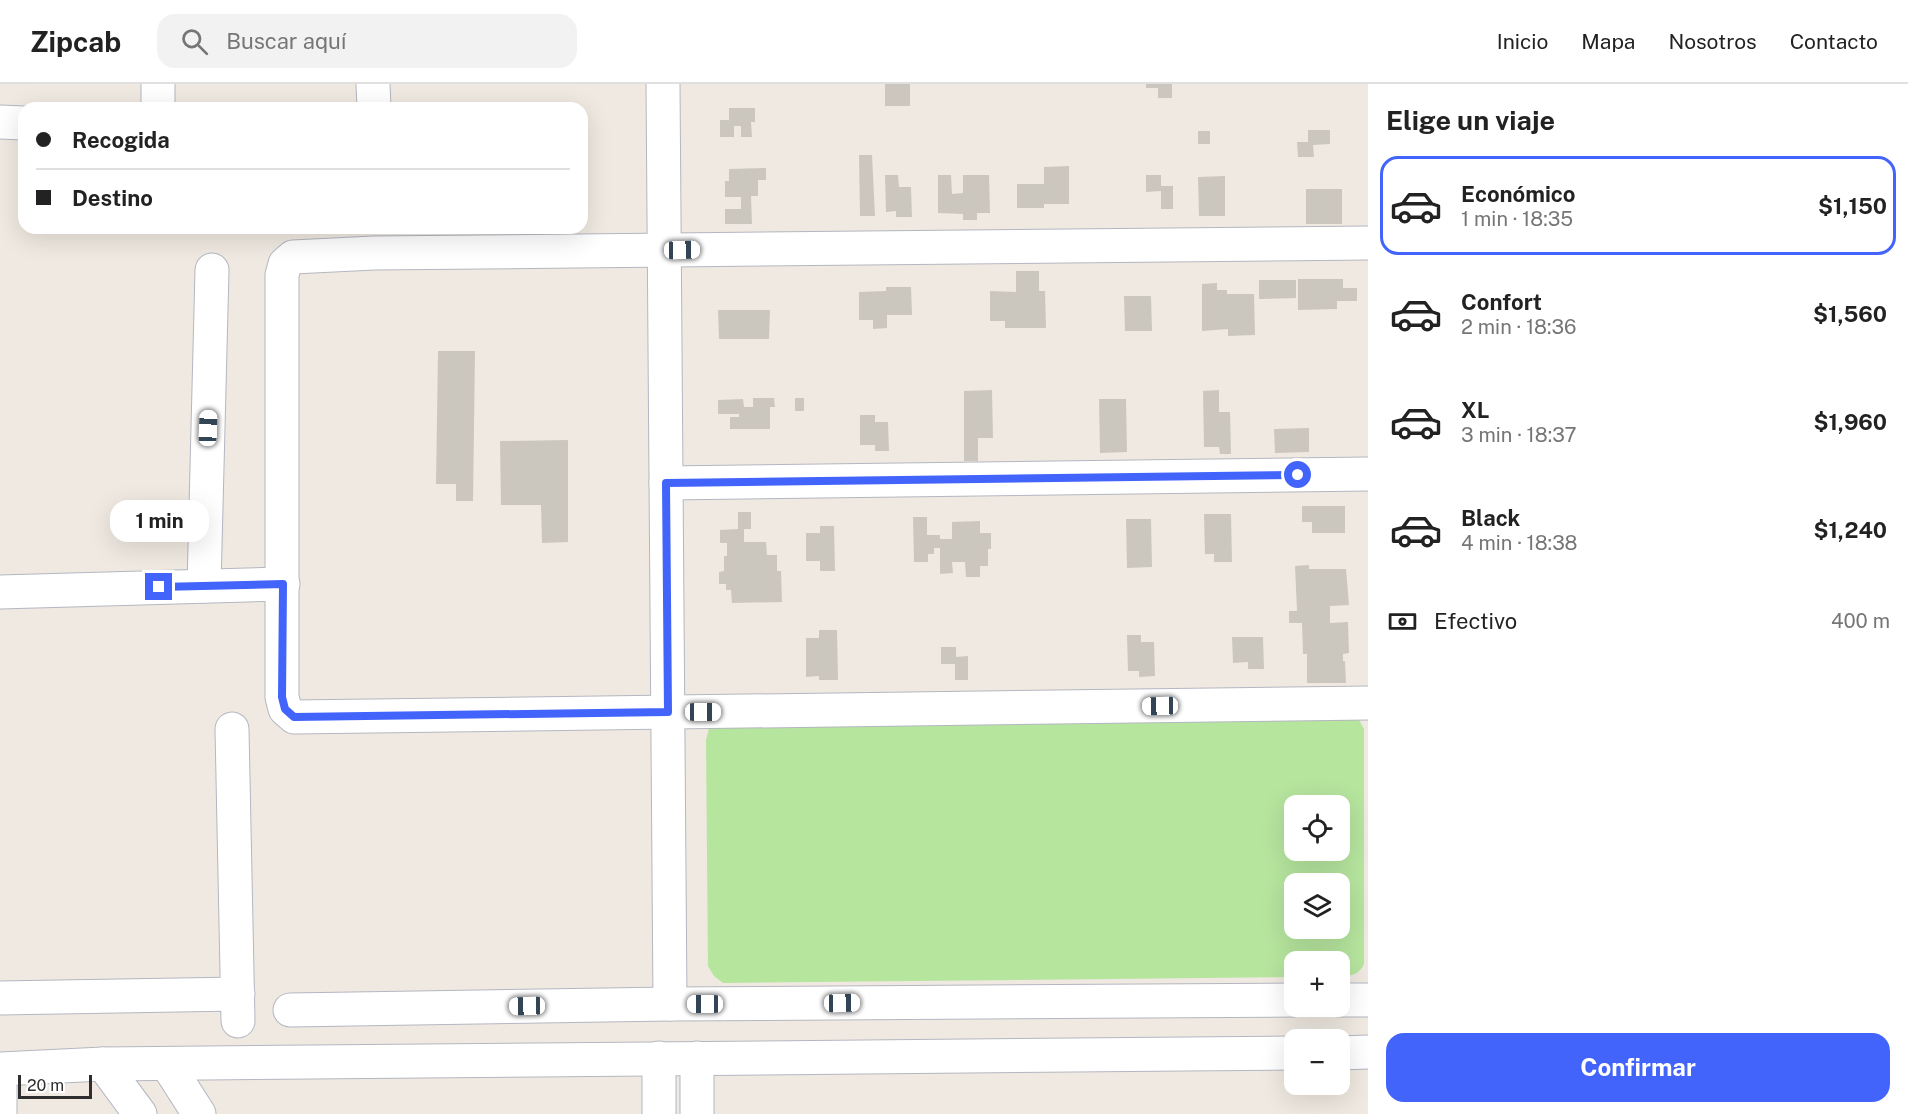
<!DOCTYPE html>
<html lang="es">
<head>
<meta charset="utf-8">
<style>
	body { margin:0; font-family:"Public Sans",sans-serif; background:#f2f2f2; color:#222; height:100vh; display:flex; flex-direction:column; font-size:22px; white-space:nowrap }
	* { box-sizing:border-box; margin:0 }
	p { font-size:20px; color:#767676 }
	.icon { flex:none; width:33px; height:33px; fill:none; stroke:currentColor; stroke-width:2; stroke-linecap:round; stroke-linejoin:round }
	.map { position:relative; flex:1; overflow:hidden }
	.sheet { display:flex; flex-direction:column; background:#fff; width:540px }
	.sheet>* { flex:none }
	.top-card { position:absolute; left:18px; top:18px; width:570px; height:132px; border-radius:18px; box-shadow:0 6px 24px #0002; display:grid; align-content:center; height:132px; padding:0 18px; background:#fff }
	.fabs { position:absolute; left:1284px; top:711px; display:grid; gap:12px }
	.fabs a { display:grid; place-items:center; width:66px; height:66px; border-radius:12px; background:#fff; box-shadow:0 6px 24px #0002; font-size:30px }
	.scale { position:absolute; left:18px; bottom:15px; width:74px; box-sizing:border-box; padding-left:6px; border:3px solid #2e2e2e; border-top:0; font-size:16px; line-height:21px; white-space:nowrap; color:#2e2e2e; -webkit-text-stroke:4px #fff; paint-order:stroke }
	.end { position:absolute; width:27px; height:27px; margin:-14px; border:8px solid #4264fb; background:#fff; box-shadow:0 0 0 3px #fff }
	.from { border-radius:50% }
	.bubble { position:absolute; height:42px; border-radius:18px; background:#fff; box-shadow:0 6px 24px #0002; font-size:20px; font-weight:700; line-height:42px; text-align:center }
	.car { position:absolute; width:18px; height:36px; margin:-18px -9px; border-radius:8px; box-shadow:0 0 4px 2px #0007; background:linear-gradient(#fff 24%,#345 0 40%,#fff 0 76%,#345 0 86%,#fff 0) }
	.top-card b { display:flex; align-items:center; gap:21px; height:57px; font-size:22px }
	.top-card b+b { border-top:2px solid #e0e0e0 }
	.top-card i { width:15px; height:15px; background:#222 }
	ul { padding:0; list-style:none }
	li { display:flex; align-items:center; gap:18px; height:99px; margin:0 12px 9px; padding:0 6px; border:3px solid transparent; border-radius:18px }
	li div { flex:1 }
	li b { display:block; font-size:22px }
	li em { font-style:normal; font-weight:700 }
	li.on { border-color:#4264fb }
	li>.icon { width:54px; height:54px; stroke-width:1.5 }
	h2 { padding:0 18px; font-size:27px; line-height:72px }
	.pay { display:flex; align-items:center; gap:15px; height:66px; padding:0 18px; font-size:22px }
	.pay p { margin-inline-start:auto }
	.button { display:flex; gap:12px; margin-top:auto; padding:12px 18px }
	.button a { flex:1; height:69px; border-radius:18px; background:#4264fb; color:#fff; font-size:24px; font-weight:700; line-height:69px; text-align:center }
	header { display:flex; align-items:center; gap:36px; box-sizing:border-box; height:84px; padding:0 30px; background:#fff; border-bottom:2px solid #e0e0e0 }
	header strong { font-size:28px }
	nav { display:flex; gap:33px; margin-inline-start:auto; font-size:21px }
	.search { width:420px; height:54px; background:#f2f2f2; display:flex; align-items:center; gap:15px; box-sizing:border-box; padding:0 21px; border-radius:18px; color:#767676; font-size:22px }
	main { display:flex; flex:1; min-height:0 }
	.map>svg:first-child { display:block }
	.green { fill:#b6e59e; fill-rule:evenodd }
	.building { fill:#cbc7bf }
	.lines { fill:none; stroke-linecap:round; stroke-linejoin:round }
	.minor-casing { stroke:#b4b7c1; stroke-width:35 }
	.minor { stroke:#fff; stroke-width:33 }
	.route { stroke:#4264fb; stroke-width:8 }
</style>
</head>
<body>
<header>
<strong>Zipcab</strong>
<div class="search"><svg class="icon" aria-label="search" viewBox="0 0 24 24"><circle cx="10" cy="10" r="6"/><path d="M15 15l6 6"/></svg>Buscar aquí</div>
<nav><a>Inicio</a><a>Mapa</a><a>Nosotros</a><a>Contacto</a></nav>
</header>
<main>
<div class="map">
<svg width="1368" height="1030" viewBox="0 0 1368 1030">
	<rect width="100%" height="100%" fill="#efe9e1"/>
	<path class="green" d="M1358 634 1364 645V880C1359 891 1351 892 1340 892V878H1294V893L723 899 714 892 708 882 706 656 709 644ZM1294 722H1340V766H1294ZM1294 800H1340V844H1294Z"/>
	<g class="building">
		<rect x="885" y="0" width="25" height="22"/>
		<path d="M1146 0H1172V14H1158V4H1146Z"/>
		<path d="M729 24H755V38H751L752 53H741V42H734V53H720V36H729Z"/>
		<path d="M1308 46H1330V60L1313 61 1314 73H1298L1297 58H1308Z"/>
		<rect x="1198" y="47" width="12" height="13"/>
		<path d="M859 71H872L875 132H860Z"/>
		<path d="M1069 82V120H1044V124H1017V100H1044V83Z"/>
		<path d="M766 84V96H758V112H751L752 140H725V125H741V113H725V97H729V85Z"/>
		<path d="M885 91H898L899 103H911L912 133H896V127L886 128Z"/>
		<path d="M938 91H951L952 110 963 109V91H989L990 129H977V136H963V130L938 129Z"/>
		<path d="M1146 91H1161V102H1173V125H1161V107L1146 108Z"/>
		<path d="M1225 92V132H1199L1198 93Z"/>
		<rect x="1306" y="105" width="36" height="35"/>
		<path d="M1016 187H1039V207H1045L1046 244H1005V237H990V207L1016 208Z"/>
		<path d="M1298 195H1343V204H1357V217H1337V225L1298 226Z"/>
		<path d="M1259 196H1296V214L1259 215Z"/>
		<path d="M1217 199V206H1227V210H1254L1255 251 1228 252V245L1202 247V200Z"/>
		<path d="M886 203H911L912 231H887V244L873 245V236H859V208L886 207Z"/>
		<path d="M1124 212H1151L1152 247H1125Z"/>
		<path d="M718 226H770L769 255H719Z"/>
		<path d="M438 267H475L473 417H456V400H436Z"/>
		<path d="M992 306 993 354H978V377H964V307Z"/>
		<path d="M1219 306V328H1230L1231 370H1220L1219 363H1204L1203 307Z"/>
		<path d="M753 314H774L775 323H770V345H730V333H739V330H718V316L743 315 744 323H753Z"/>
		<rect x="795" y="314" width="9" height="13"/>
		<path d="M1099 315H1126L1127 368 1100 369Z"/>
		<path d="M860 331H875V338H888L889 367H875V361H860Z"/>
		<path d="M1309 344V368L1275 369 1274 345Z"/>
		<path d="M568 356V458L542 459 541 421H501L500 357Z"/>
		<path d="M1302 422H1345V449H1312V438H1302Z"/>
		<path d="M738 428H751V445H744V458H766L767 471H777V487H781L782 518 732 519 731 506H726V500H719V488L724 487V472H727V459H720V446L738 445Z"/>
		<path d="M1204 430H1231L1232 478H1214V470H1205Z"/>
		<path d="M913 433H927V451H940V455H952V438L980 437V449H991V465H988V482H980V493H966L965 478H952L953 489 940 490V464H934V470H928V478H914Z"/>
		<path d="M1126 435H1151L1152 483 1127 484Z"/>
		<path d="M820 442H834L835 487H820V477H806V449H820Z"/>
		<path d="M1309 481V485H1346L1349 521 1330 522V539L1348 538 1349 569 1343 570V577H1345L1346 599H1307V570H1303L1302 539H1289V527H1297L1295 482Z"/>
		<path d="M819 546H837L838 596H819V592L806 593V554H819Z"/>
		<path d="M1127 551H1141V558H1154L1155 592 1139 593V587H1128Z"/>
		<path d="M1232 553H1263L1264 585H1248V578L1233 579Z"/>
		<path d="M941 563H956V573L968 572V596H955V580H941Z"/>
	</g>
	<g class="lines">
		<defs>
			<g id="minor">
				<path d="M373 0 374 24"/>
				<path d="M663 0 670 920"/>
				<path d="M158 24V0"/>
				<path d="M0 38 24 39"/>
				<path d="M1368 159 374 169 293 173 285 180 282 191V613L285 625 294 633 1368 619"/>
				<path d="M666 399 1368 390"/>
				<path d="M204 502 212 186"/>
				<path d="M0 508 283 500"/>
				<path d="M232 645 238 937"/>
				<path d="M0 914 238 910"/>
				<path d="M1340 916H1368"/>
				<path d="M290 926 670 920 1294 916"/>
				<path d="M1340 969 1368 968"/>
				<path d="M659 974V1030"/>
				<path d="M697 974V1030"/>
				<path d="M103 980 140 1030"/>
				<path d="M167 980 199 1030"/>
				<path d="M0 985 103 980 1294 969"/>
				<path d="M0 1003V1030"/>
			</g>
		</defs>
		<use href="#minor" class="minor-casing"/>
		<use href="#minor" class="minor"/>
	</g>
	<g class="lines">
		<path class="route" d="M159 503 283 500 282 613 285 625 294 633 668 628 666 399 1298 391"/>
	</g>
</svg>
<div class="fabs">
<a><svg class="icon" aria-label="locate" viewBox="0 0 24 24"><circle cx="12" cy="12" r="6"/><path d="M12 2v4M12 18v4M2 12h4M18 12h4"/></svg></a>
<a><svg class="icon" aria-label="layers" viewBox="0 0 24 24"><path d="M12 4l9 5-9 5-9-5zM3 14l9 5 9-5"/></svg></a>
<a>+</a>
<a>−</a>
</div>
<div class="scale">20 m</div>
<i class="end from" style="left:1298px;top:391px"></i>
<i class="end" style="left:159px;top:503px"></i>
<div class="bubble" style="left:110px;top:416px;width:99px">1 min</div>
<i class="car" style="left:682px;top:166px;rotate:89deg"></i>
<i class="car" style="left:208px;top:344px;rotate:2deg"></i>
<i class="car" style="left:1160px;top:622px;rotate:269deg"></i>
<i class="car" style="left:703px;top:628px;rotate:90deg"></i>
<i class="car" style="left:842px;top:919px;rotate:89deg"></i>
<i class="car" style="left:705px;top:920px;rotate:270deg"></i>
<i class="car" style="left:527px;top:922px;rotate:269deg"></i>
<div class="top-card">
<b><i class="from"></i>Recogida</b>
<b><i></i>Destino</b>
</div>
</div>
<section class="sheet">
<h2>Elige un viaje</h2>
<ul>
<li class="on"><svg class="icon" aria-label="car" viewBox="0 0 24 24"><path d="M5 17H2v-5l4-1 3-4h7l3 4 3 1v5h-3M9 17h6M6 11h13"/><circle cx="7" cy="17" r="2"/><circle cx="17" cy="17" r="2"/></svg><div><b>Económico</b><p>1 min · 18:35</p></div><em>$1,150</em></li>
<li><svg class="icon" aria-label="car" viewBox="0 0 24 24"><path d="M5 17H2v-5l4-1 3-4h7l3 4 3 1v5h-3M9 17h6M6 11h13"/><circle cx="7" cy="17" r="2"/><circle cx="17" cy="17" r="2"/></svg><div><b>Confort</b><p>2 min · 18:36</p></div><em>$1,560</em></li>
<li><svg class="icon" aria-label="car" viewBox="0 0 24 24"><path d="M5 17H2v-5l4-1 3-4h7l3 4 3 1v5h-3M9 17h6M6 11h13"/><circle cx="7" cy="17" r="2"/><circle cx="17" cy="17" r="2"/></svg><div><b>XL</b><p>3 min · 18:37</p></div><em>$1,960</em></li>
<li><svg class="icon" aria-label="car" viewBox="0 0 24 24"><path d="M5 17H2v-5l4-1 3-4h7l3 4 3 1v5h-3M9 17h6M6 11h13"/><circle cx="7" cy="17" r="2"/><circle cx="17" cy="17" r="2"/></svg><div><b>Black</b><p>4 min · 18:38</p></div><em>$1,240</em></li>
</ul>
<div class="pay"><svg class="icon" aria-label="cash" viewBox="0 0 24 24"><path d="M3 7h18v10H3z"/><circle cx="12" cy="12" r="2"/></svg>Efectivo<p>400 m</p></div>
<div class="button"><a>Confirmar</a></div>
</section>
</main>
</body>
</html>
